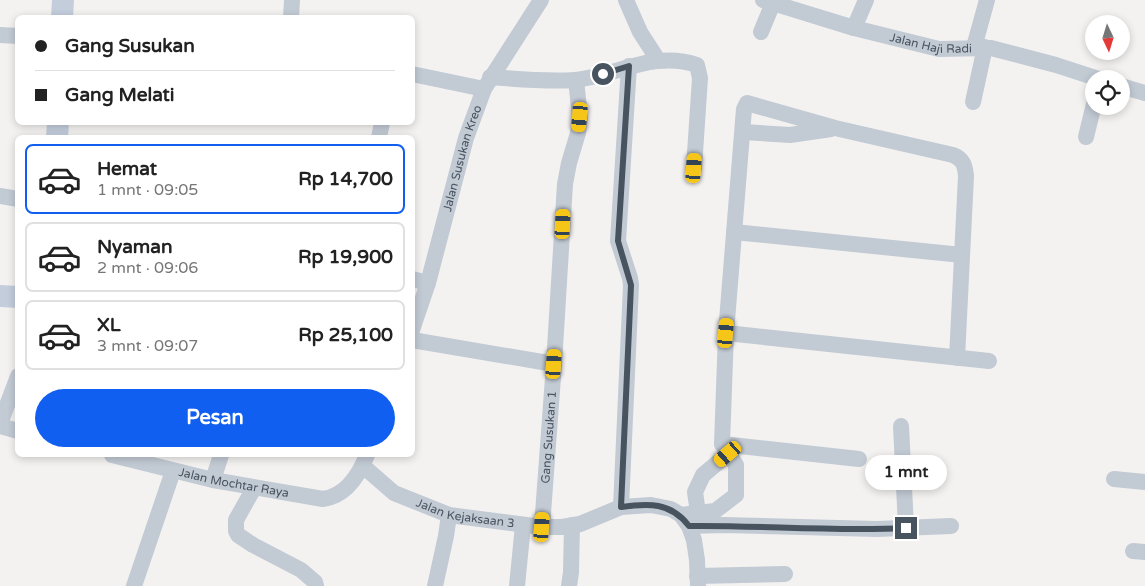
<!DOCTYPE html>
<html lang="id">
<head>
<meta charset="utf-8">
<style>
	body { margin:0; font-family:"Varela Round",sans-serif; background:#f2f2f2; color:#222; height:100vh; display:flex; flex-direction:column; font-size:19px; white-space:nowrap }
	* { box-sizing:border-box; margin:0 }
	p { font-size:16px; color:#767676 }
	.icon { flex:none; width:28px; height:28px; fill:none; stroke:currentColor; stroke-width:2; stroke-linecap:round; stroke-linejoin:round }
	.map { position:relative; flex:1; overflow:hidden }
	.side { position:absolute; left:15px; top:135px; width:400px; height:322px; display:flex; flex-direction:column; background:#fff; border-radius:8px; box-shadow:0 2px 8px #0003 }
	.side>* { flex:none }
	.top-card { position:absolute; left:15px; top:15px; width:400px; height:110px; border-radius:8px; box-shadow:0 2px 8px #0003; display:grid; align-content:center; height:110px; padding:0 20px; background:#fff }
	.needle { width:32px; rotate:176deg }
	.controls { position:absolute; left:1085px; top:15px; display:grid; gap:10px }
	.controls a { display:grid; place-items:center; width:45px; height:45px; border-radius:50%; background:#fff; box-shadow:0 2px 8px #0003; font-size:25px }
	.end { position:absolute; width:22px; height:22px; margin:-11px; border:6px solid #485360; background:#fff; box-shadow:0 0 0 2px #fff }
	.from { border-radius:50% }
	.bubble { position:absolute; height:35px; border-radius:18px; background:#fff; box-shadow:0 2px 8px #0003; font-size:16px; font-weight:700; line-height:35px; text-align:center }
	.car { position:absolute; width:15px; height:30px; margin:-15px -8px; border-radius:6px; box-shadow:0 0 4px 1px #0007; background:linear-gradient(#f5c518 24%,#345 0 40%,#f5c518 0 76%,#345 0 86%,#f5c518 0) }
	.top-card b { display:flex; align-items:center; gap:18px; height:48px; font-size:19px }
	.top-card b+b { border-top:1px solid #e0e0e0 }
	.top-card i { width:12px; height:12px; background:#222 }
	ul { padding:9px 0 0; list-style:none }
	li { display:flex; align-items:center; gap:15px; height:70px; margin:0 10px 8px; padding:0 10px; border:2px solid #e0e0e0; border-radius:8px }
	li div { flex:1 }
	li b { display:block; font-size:19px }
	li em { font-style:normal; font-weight:700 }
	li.active { border-color:#105ff0 }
	li>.icon { width:45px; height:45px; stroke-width:1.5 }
	.cta { display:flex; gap:10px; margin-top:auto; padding:10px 20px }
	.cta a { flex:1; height:58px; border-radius:30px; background:#105ff0; color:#fff; font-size:20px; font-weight:700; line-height:58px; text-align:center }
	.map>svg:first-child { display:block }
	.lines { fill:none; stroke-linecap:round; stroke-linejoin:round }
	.street { stroke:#c2cad4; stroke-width:16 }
	.secondary { stroke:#c3cddb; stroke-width:22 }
	.route { stroke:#485360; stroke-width:6 }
	.labels { text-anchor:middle; stroke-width:4; stroke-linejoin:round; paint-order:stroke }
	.street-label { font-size:12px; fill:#485360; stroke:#fff }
</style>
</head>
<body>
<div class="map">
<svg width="1145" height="586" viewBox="0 0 1145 586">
	<rect width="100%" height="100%" fill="#f4f2f1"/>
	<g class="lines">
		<g class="street">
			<path d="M626 0 640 32 658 60"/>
			<path id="s1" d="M763 0 854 28 939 49 991 48 1056 65 1099 79"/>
			<path d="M291 18 292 0"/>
			<path d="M854 28 866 0"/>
			<path d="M761 32 773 3"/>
			<path d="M0 35 18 36"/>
			<path d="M974 47 987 0"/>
			<path d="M412 74 484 89"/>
			<path d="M490 77C518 79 546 82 574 80 616 76 654 50 697 65L700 78 694 168"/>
			<path d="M1121 86 1145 93"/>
			<path d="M973 102 985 47"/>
			<path d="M743 132 790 135 831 129"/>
			<path d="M1086 137 1094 104"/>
			<path d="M379 138 382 122"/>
			<path d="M0 196 18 199"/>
			<path d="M734 232 962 255"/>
			<path d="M412 279 428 283"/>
			<path id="s2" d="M412 330 428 283 466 138 484 89 541 0"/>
			<path d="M412 340 554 364"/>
			<path d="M957 358 966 176C965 165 963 159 953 155L835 128 747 103 744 109 726 333 989 361"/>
			<path d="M0 424 18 376"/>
			<path d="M0 426 18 431"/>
			<path d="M901 426 906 527"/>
			<path d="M722 444 859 459"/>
			<path id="s3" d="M112 455 213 480 323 499C346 496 359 475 367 455"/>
			<path id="s4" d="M363 466 394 493 449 515 542 527H562L580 524 621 507 651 505 671 509 681 515 689 526 694 540 697 560 698 586"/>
			<path d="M1114 479 1145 482"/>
			<path d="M213 480 221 455"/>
			<path d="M254 488 236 520V531L238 535 253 545 301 570 315 582 316 586"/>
			<path d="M621 507 631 285 630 278 618 241 629 66"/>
			<path d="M698 513 695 492 703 475 728 454"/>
			<path d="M681 515 715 511 736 495V465L722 444 726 333"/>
			<path d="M689 526 724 525 877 529 951 526"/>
			<path id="s5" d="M542 527 554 364 565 184 569 163 578 133 580 117 576 80"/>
			<path d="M1133 551 1145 552"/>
			<path d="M697 576 785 574"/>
			<path d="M134 586 173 471"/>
			<path d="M435 586 446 536 449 515"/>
			<path d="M517 586 523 525"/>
			<path d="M569 586 571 572 572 525"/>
		</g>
		<g class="secondary">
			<path d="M62 18 63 0"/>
			<path d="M57 138 58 122"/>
			<path d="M0 296 18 297"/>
		</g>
	</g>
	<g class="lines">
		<path class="route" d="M603 74 629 66 618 241 631 285 621 507C648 503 671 502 689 526 761 525 834 532 906 528"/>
	</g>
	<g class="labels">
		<g class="street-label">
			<text dy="4" stroke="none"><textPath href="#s1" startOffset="174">Jalan Haji Radi</textPath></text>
			<text dy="4" stroke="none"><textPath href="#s2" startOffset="179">Jalan Susukan Kreo</textPath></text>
			<text dy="4" stroke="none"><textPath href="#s5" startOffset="90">Gang Susukan 1</textPath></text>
			<text dy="4" stroke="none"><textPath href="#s3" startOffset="125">Jalan Mochtar Raya</textPath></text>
			<text dy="4" stroke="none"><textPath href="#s4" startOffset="116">Jalan Kejaksaan 3</textPath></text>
		</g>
	</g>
</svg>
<div class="controls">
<a><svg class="needle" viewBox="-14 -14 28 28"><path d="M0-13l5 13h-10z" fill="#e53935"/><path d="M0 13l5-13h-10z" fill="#767676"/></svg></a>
<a><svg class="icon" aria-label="locate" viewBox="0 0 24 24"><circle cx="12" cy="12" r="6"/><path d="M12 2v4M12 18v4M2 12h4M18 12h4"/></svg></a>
</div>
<i class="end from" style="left:603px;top:74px"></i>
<i class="end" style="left:906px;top:528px"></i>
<div class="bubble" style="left:865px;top:455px;width:82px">1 mnt</div>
<i class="car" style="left:580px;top:117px;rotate:185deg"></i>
<i class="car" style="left:694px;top:168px;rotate:4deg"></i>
<i class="car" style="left:563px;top:224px;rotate:3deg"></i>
<i class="car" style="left:726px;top:333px;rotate:5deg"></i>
<i class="car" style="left:554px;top:364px;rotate:4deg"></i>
<i class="car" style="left:728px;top:454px;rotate:229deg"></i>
<i class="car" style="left:542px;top:527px;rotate:4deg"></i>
<div class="top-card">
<b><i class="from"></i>Gang Susukan</b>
<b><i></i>Gang Melati</b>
</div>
<section class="side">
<ul>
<li class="active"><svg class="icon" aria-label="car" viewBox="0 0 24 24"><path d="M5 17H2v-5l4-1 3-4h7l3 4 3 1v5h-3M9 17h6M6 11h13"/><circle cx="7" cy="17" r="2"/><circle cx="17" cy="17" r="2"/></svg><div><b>Hemat</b><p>1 mnt · 09:05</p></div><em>Rp 14,700</em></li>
<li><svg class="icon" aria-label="car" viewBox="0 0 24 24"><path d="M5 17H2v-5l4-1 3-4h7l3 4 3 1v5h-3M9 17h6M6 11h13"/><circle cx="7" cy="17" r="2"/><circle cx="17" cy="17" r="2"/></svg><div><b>Nyaman</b><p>2 mnt · 09:06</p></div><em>Rp 19,900</em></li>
<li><svg class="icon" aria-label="car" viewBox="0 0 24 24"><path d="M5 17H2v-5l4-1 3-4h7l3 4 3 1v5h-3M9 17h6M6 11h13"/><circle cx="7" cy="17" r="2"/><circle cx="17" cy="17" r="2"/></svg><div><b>XL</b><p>3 mnt · 09:07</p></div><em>Rp 25,100</em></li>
</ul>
<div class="cta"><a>Pesan</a></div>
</section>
</div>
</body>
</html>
